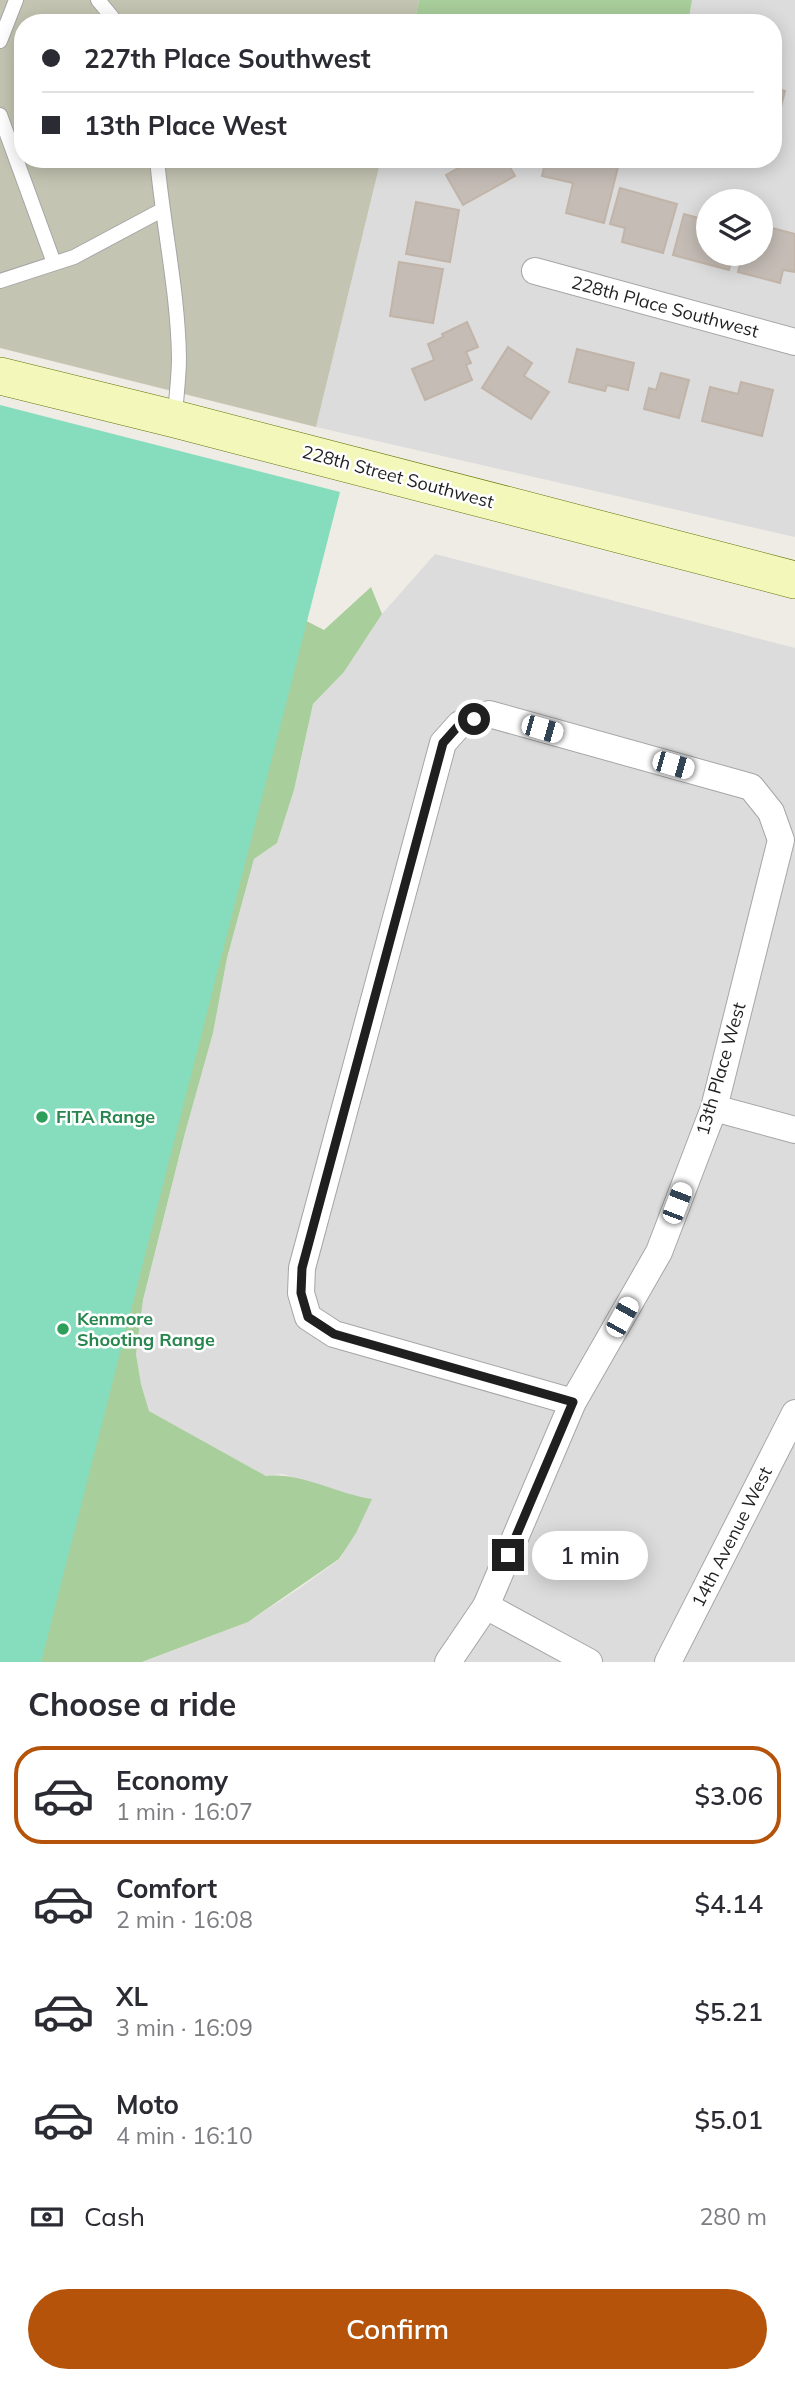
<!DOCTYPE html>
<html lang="en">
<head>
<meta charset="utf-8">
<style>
	body { margin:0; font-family:Mulish,sans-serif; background:#f2f2f3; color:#2b2b33; height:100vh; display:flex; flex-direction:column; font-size:26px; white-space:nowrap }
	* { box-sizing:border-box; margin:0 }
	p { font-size:23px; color:#7c7c81 }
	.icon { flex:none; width:38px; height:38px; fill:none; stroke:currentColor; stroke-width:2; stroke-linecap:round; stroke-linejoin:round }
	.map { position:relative; height:1662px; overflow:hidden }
	.panel { display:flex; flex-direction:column; background:#fff; flex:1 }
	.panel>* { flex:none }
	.banner { position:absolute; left:14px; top:14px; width:768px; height:154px; border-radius:28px; box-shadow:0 4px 18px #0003; display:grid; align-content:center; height:154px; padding:0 28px; background:#fff }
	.tools { position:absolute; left:696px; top:189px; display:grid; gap:14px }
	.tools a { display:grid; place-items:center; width:77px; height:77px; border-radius:50%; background:#fff; box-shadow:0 4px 18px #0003; font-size:35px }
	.end { position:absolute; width:32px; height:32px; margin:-16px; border:9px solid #1f1f1f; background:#fff; box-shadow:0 0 0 4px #fff }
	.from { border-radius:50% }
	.bubble { position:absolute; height:49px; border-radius:24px; background:#fff; box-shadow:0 4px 18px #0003; font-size:23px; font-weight:600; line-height:49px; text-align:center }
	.car { position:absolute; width:21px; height:42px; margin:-21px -10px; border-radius:9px; box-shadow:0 0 5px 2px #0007; background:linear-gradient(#fff 24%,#345 0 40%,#fff 0 76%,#345 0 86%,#fff 0) }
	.banner b { display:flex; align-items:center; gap:24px; height:66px; font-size:26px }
	.banner b+b { border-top:2px solid #e1e1e2 }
	.banner i { width:18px; height:18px; background:#2b2b33 }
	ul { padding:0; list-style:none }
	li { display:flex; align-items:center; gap:21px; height:98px; margin:0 14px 10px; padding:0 14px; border:4px solid transparent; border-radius:28px }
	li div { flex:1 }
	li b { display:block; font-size:26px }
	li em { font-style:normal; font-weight:600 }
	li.on { border-color:#b45309 }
	li>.icon { width:63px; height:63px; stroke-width:1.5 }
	h2 { padding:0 28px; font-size:32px; line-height:84px }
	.pay { display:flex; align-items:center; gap:18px; height:77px; padding:0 28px; font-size:26px }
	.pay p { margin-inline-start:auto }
	.primary-button { display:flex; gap:14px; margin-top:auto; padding:14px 28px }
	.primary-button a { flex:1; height:80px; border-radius:42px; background:#b45309; color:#fff; font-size:28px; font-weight:600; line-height:80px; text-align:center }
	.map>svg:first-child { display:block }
	.residential { fill:#dddcdc; fill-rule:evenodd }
	.construction { fill:#c3c4b1 }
	.forest { fill:#a8ce9b }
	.pitch { fill:#85ddbe }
	.building { fill:#c4bcb5; stroke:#c1b4a8; stroke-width:2 }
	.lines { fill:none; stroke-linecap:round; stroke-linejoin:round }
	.service-casing { stroke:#a6a6a6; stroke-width:16 }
	.minor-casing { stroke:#a6a6a6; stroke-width:28 }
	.secondary-casing { stroke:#657407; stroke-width:38 }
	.service { stroke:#fff; stroke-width:14 }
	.minor { stroke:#fff; stroke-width:26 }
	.secondary { stroke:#f3f8ba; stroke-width:37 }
	.route { stroke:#1f1f1f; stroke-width:9 }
	.leisure-dot { fill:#2e9e5b; stroke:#fff; stroke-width:2.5 }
	.labels { text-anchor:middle; stroke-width:5; stroke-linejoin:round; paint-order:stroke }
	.street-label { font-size:18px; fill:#1f1f1f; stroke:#fff }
	.leisure-label { font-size:18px; font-weight:bold; fill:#27864d; stroke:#fff; text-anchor:start }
</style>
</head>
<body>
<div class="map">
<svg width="795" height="1662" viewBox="0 0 795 1662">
	<rect width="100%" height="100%" fill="#efece5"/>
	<g class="residential">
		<path d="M692 0H795V537L316 427 381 159H774V23H688ZM709 201H761V254H709Z"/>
		<path d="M435 554 795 648V1662H143L248 1622 297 1590 340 1559 371 1499 353 1496 282 1474 266 1476 149 1411 141 1384 136 1354 143 1300 185 1133 213 1033 227 958 254 859 277 843 294 790 313 704 344 672 382 614Z"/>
	</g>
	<path class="construction" d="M0 0H419L414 23H23V159H381L316 427 0 348Z"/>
	<g class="forest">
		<path d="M419 0H692L688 23H414Z"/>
		<path d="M371 587 382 614 344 672 313 704 294 790 277 843 254 859 227 958 213 1033 185 1133 143 1300 136 1354 141 1384 149 1411 266 1476C301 1472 337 1494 372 1499L356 1533 339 1559 248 1622 142 1662H0L281 608 324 630Z"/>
	</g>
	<path class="pitch" d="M0 405 340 492 41 1662H0Z"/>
	<g class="building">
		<path d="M774 88 785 91 774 134Z"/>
		<path d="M474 159H479L481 162 486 159H505L515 176 463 205 446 175Z"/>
		<path d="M546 159H620L604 223 566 213 573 183 542 176Z"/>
		<path d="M620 188 677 204 663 253 622 242 625 228 610 224Z"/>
		<path d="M416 202 459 210 450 262 406 254Z"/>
		<path d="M684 214 709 221V254H733L729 270 673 255Z"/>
		<path d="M761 225 795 234V272L783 270 780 283 738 272 743 254H761Z"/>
		<path d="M399 262 443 269 433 323 390 316Z"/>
		<path d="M467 322 478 347 466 352 471 363 466 365 472 380 425 400 412 369 434 360 428 344 443 337 442 334Z"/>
		<path d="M508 347 532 363 524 376 549 392 531 419 482 388Z"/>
		<path d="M577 349 634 363 628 390 607 385 605 391 569 382Z"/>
		<path d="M661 373 689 380 679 418 644 409 649 388 656 390Z"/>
		<path d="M741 382 773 390 762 436 702 421 710 387 738 394Z"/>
	</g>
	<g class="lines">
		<defs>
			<g id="service">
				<path d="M98 0 117 23"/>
				<path d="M0 41 16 0"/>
				<path d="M0 115 54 263"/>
				<path d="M157 159C163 226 178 291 179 358 179 377 176 398 175 417"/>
				<path d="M0 281 74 257 162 210"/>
			</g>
			<g id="minor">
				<path d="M535 271 795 342"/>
				<path d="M714 1108 795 1130"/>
				<path d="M486 1606 589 1662"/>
				<path d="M448 1662 486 1606 573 1402 659 1252 714 1108 781 840 771 812 751 787 489 714 460 724 443 743 302 1268 301 1293 308 1317 334 1334 573 1402"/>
				<path d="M668 1662 795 1413"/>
			</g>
			<path id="secondary" d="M0 376 175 419 795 580"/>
		</defs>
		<use href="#service" class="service-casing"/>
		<use href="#minor" class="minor-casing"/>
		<use href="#secondary" class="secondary-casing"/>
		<use href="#service" class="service"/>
		<use href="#minor" class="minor"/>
		<use href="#secondary" class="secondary"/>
	</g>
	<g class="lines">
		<path class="route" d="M474 719 460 724 443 743 302 1268 301 1293 308 1317 334 1334 573 1402 508 1555"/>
	</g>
	<g class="leisure-dot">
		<circle cx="42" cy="1117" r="7"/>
		<circle cx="63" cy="1329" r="7"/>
	</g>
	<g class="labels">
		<g class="street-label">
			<text transform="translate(665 307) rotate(15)" y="6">228th Place Southwest</text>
			<text transform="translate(398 477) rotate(15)" y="6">228th Street Southwest</text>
			<text transform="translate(721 1069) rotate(-74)" y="6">13th Place West</text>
			<text transform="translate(732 1537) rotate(-63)" y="6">14th Avenue West</text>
		</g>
		<g class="leisure-label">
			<text x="56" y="1123">FITA Range</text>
			<text x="77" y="1325">Kenmore<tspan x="77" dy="21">Shooting Range</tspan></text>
		</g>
	</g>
</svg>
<div class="tools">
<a><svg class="icon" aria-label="layers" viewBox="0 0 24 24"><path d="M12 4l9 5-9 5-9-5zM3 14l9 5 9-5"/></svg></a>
</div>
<i class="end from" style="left:474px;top:719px"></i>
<i class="end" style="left:508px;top:1555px"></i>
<div class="bubble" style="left:532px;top:1531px;width:116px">1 min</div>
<i class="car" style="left:542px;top:729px;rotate:106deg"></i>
<i class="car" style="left:673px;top:765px;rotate:106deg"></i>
<i class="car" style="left:677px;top:1203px;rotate:21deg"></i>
<i class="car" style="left:622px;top:1317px;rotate:29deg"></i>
<div class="banner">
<b><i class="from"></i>227th Place Southwest</b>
<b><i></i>13th Place West</b>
</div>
</div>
<section class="panel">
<h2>Choose a ride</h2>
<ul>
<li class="on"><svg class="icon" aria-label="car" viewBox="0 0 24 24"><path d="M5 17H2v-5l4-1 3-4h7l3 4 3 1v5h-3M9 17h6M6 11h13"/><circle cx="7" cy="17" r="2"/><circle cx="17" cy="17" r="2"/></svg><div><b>Economy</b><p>1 min · 16:07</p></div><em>$3.06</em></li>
<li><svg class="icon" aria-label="car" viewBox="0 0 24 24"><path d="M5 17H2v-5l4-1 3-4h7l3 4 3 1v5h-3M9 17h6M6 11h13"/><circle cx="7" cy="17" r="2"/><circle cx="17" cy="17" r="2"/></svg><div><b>Comfort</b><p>2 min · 16:08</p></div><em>$4.14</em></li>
<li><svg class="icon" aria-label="car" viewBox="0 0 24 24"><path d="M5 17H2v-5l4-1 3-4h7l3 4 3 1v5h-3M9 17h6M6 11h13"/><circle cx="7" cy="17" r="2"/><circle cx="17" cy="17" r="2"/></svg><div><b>XL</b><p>3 min · 16:09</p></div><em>$5.21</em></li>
<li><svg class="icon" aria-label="car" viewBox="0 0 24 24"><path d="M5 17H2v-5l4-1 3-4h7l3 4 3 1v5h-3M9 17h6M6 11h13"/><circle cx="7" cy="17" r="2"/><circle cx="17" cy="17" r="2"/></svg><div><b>Moto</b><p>4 min · 16:10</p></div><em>$5.01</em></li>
</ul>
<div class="pay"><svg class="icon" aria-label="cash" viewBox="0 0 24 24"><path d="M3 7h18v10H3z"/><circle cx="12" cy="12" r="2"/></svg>Cash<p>280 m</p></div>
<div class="primary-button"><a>Confirm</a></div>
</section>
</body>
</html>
